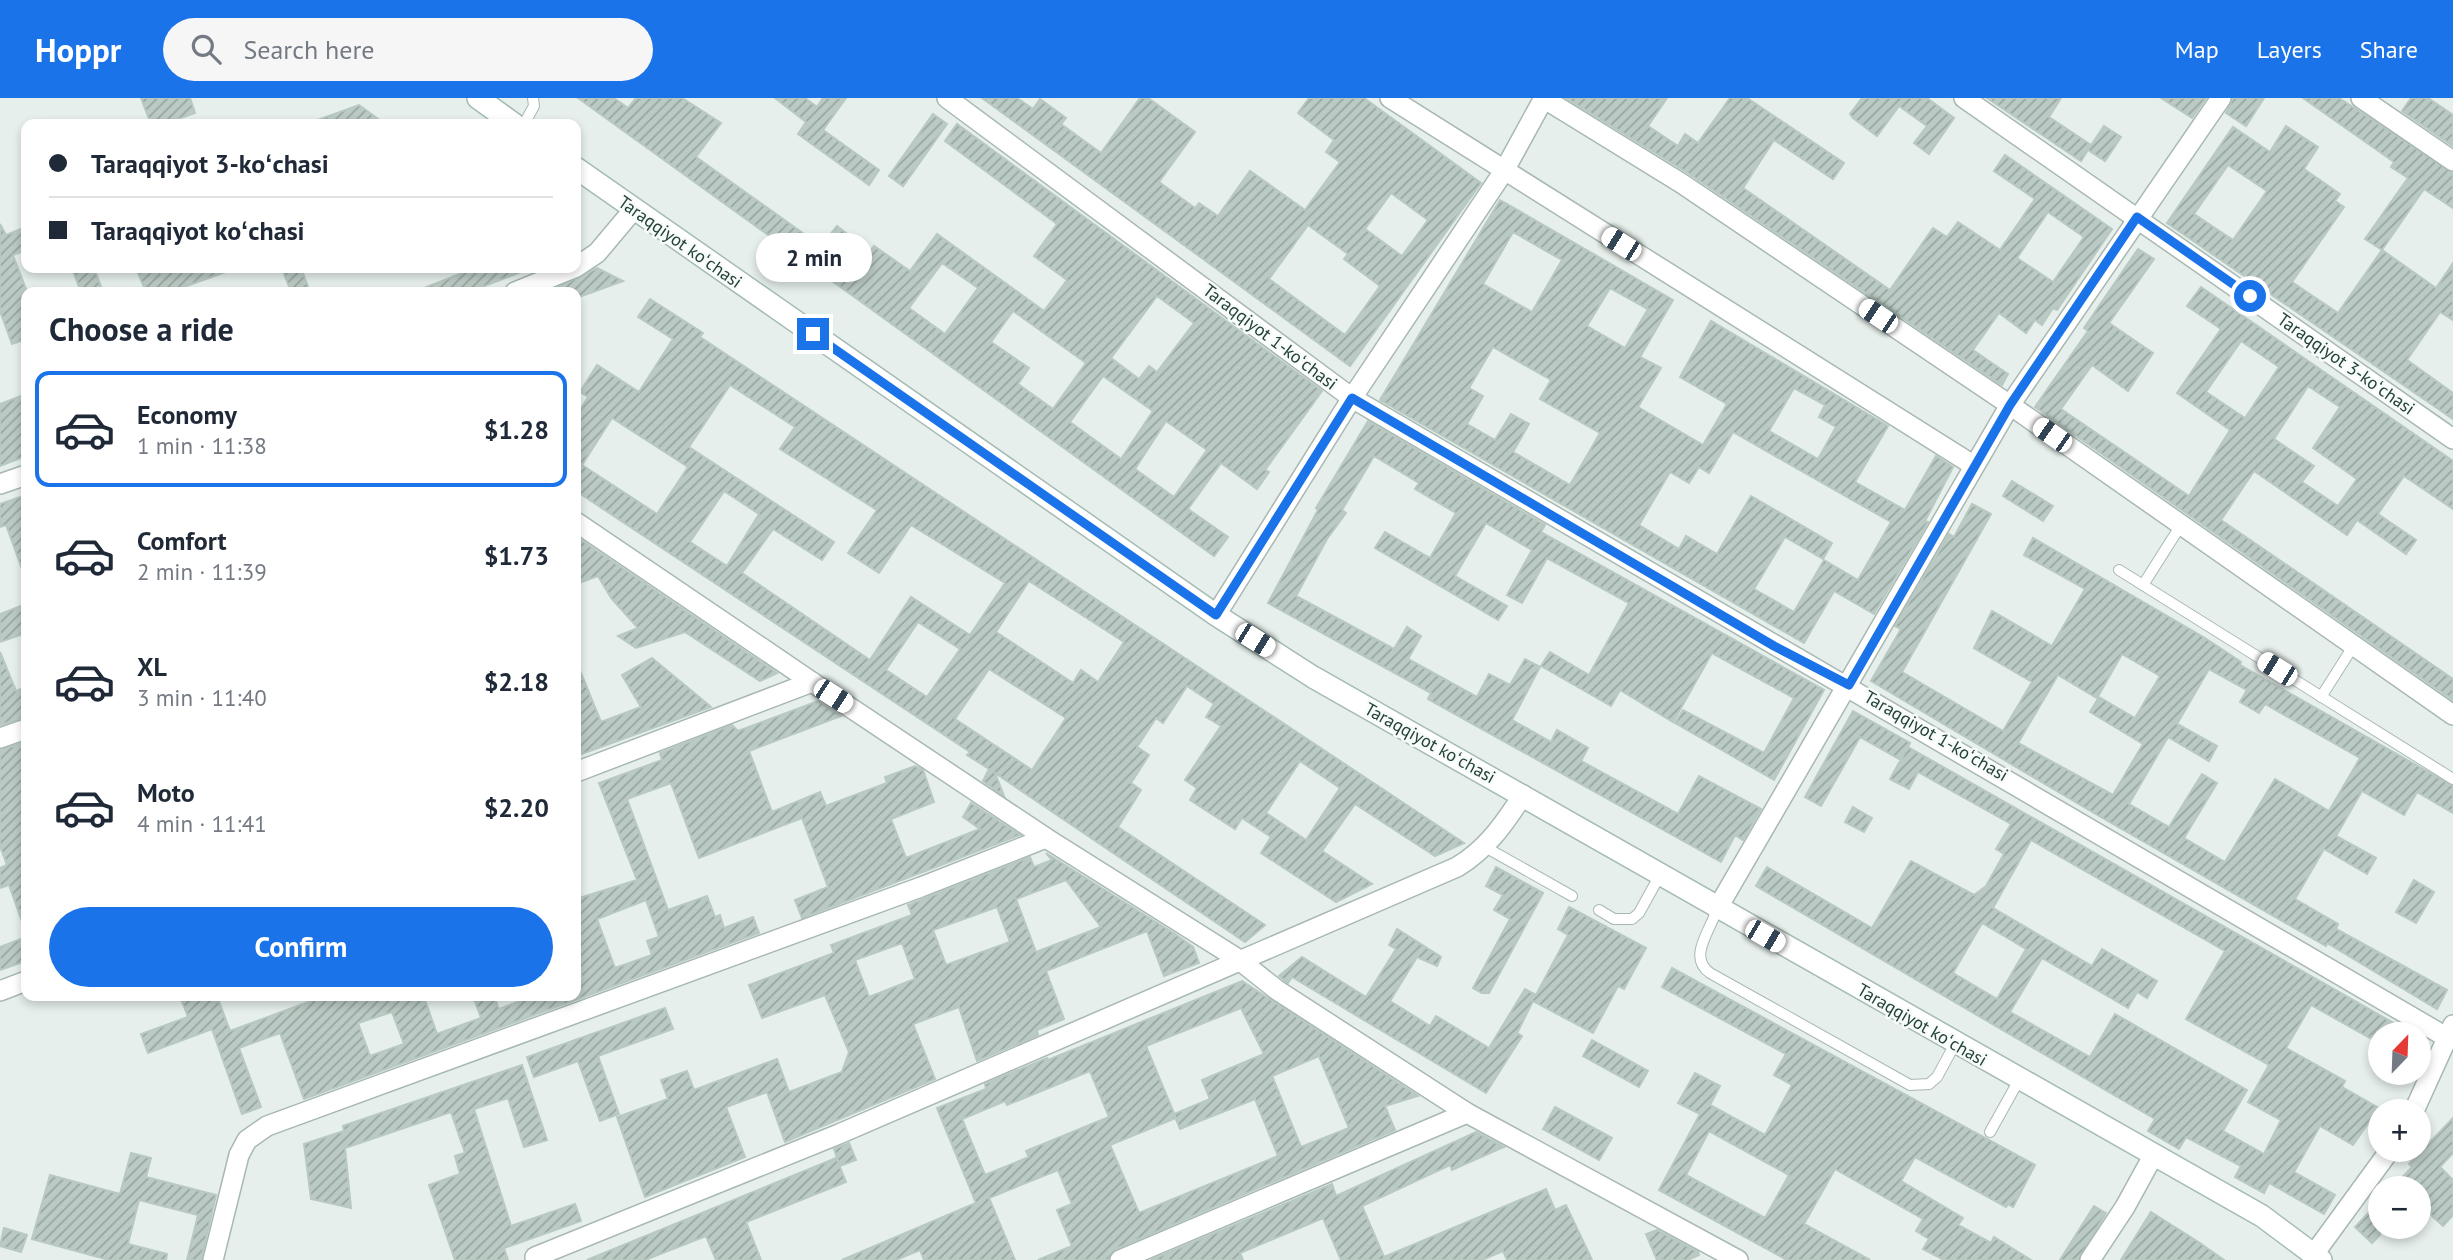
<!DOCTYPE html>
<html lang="en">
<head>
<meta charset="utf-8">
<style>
	body { margin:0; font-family:"PT Sans",sans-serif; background:#f6f6f7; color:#1f2937; height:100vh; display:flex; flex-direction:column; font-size:26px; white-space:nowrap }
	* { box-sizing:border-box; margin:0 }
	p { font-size:23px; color:#747a83 }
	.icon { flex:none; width:38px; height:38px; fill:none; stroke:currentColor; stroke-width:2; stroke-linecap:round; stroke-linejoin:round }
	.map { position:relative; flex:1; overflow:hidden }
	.panel { position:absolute; left:21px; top:189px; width:560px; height:714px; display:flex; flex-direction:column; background:#fff; border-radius:14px; box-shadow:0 4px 10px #0003 }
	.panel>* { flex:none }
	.hud { position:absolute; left:21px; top:21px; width:560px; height:154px; border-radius:14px; box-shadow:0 4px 10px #0003; display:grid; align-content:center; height:154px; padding:0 28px; background:#fff }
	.needle { width:46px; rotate:23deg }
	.controls { position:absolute; left:2368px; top:924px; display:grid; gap:14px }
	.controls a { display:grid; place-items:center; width:63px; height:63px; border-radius:50%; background:#fff; box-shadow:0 4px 10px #0003; font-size:35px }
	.end { position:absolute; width:32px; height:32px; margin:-16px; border:9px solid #1a73e8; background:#fff; box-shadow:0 0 0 4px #fff }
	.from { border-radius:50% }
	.bubble { position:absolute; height:49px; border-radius:24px; background:#fff; box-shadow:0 4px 10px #0003; font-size:23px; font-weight:700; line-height:49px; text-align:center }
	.car { position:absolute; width:21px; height:42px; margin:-21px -10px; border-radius:9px; box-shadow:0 0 5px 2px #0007; background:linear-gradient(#fff 24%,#345 0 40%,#fff 0 76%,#345 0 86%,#fff 0) }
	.hud b { display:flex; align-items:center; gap:24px; height:66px; font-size:26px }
	.hud b+b { border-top:2px solid #e0e1e3 }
	.hud i { width:18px; height:18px; background:#1f2937 }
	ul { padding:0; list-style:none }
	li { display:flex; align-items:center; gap:21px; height:116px; margin:0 14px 10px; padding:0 14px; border:4px solid transparent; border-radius:14px }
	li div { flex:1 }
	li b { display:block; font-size:26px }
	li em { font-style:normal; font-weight:700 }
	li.selected { border-color:#1a73e8 }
	li>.icon { width:63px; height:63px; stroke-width:1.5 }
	h2 { padding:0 28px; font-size:32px; line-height:84px }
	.button { display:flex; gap:14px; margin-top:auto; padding:14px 28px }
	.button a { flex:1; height:80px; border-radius:42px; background:#1a73e8; color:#fff; font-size:28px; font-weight:700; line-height:80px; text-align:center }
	header { display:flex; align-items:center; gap:42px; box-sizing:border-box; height:98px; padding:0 35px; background:#1a73e8; color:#fff }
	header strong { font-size:33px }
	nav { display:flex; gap:38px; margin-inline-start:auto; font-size:24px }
	.search { width:490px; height:63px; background:#f6f6f7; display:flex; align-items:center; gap:18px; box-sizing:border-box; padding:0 24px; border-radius:38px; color:#747a83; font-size:26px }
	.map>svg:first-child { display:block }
	.building { fill:url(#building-hatch); stroke:#b8c9c2; stroke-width:2; fill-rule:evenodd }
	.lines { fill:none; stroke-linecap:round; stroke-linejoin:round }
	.lane-casing { stroke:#a8b8b2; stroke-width:12 }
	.street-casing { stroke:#a8b8b2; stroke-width:22 }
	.secondary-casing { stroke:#a4bbb3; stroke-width:24 }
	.lane { stroke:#fff; stroke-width:10 }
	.street { stroke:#fff; stroke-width:19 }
	.secondary { stroke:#fff; stroke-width:21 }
	.route { stroke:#1a73e8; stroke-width:9 }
	.labels { text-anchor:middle; stroke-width:5; stroke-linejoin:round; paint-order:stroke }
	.street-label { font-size:18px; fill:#24423a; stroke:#f7fbf9 }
</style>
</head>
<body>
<header>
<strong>Hoppr</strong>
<div class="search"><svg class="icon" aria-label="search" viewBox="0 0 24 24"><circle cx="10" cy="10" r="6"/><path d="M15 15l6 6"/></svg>Search here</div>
<nav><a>Map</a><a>Layers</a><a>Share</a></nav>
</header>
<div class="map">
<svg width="2453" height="1162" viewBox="0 0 2453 1162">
	<defs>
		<pattern id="building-hatch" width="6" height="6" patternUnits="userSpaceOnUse" patternTransform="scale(1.75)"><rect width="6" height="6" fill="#bbcac4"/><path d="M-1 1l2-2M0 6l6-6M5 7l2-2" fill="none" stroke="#98a6a0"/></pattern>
	</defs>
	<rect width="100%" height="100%" fill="#e6efeb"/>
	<g class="building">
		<path d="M141 0H190L195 15 164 26H151Z"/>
		<path d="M578 0H614L628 10 636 0H682L721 25 696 59 821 148 837 128 870 154 874 148 910 173 937 136 1044 213 1067 182 1034 158 1057 126 945 43 957 26 1322 293 1265 372 1269 374 1257 391 1221 365 1188 411 1228 439 1214 458ZM942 165 978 190 945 236 909 210ZM1157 198 1194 225 1157 274 1149 268 1139 281 1111 260ZM1013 213 1086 265 1053 311 1018 286 1029 270 991 244ZM1103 278 1153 313 1121 361 1070 324ZM1166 323 1207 352 1174 399 1135 371Z"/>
		<path d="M775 0H805L817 9 823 0H846L823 32 879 72 869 87 798 36 806 24Z"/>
		<path d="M982 0H1017L1033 11 1040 1 1066 20 1061 26 1101 55 1140 0H1148L1195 34 1159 84 1195 110 1199 105 1218 118 1250 73 1305 112 1340 64 1326 54 1334 42 1298 15 1309 0H1364L1481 85 1350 268ZM1391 95 1428 122 1402 158 1365 131ZM1308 127 1348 156 1344 161 1380 188 1345 237 1269 181Z"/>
		<path d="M1566 0H1667L1648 28 1678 48 1685 36 1698 45 1730 0H1747L1844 65 1833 81 1774 42 1743 90 1890 192 1933 130 1947 139 1958 124 2000 152 2035 101 1994 73 2005 57 2112 131 2057 212 2053 210 2042 227 2035 222 2026 235 1999 215 1973 252 2008 276 2002 287 1688 75ZM2048 114 2084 139 2053 184 2017 160Z"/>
		<path d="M1862 0H1927L1954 20 1929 56 1914 45 1927 28 1899 8 1877 38 1853 20 1850 16Z"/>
		<path d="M1987 0H2061L2049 19 2091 47 2081 63Z"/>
		<path d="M2161 0H2206L2192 20Z"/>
		<path d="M2233 0H2264L2246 28 2226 15Z"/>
		<path d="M2303 0H2339L2453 75V110L2424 91 2382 152 2365 141 2408 80 2391 69 2394 64Z"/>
		<path d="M2411 0H2428L2453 17V48L2402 13Z"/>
		<path d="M359 7 385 26H312V24Z"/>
		<path d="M933 16 947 26 903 88 889 78Z"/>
		<path d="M2104 28 2121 39 2105 63 2088 52Z"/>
		<path d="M2286 28 2318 49 2304 71 2340 96 2335 103 2344 109 2292 184 2338 215 2382 152 2436 190 2453 165V222L2440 214 2407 262 2453 295V321L2167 125 2233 29 2270 54ZM2228 67 2267 93 2233 142 2194 116Z"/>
		<path d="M1500 102 1673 202 1640 259 1661 270 1638 309 1703 347 1727 306 1680 279 1711 223 1888 328 1855 384 1905 412 1936 358 1953 369 1925 423 1928 424 1874 516 1834 493 1804 545 1380 302ZM1513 134 1562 162 1532 214 1483 186ZM1610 190 1648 211 1625 250 1587 228ZM1493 249 1551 282 1540 301 1600 335 1570 387 1513 354 1529 326 1511 316 1495 342 1467 326 1483 298 1469 290ZM1794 290 1825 307 1819 319 1836 329 1818 361 1769 333ZM1733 334 1891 424 1858 482 1824 462 1794 514 1754 491 1785 439 1823 461 1832 445 1751 398 1717 456 1686 438 1679 451 1639 427 1670 374 1689 385 1699 369 1709 375Z"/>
		<path d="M0 126 6 137 26 129V152L13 157 26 191V241L12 246 0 213Z"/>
		<path d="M2138 151 2154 161 2109 225 2153 255 2128 293 2092 267 2061 311 2189 398 2230 332 2177 295 2221 231 2187 208 2201 189 2453 363V411L2404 378 2378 416 2416 442 2406 456 2357 422 2347 437 2254 373 2221 422 2453 581V602L2035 309 2088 233 2084 230ZM2241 243 2279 269 2245 320 2206 294ZM2308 288 2340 309 2313 350 2357 381 2338 408 2302 384 2314 368 2274 341Z"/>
		<path d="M72 170H94L103 194H81Z"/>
		<path d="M136 170H159L161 175 176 170 231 172 170 194H146Z"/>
		<path d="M282 170H301L310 194H291Z"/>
		<path d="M475 170 529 171 469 194H414Z"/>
		<path d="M597 170 623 183 576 200V194H553L552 192Z"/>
		<path d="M650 201 703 235 700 239 1464 745 1435 758 1355 706 1322 753 1372 786 1336 804 1261 755 1271 739 1242 720 1235 731 1190 702 1197 690 1185 682 1221 628 1206 619 1214 606 1187 588 1163 625 1156 620 1137 649 1149 657 1131 685 1141 692 1118 729 1265 827 1245 844 995 675 1004 698 983 683 989 671 967 657 970 654 576 393V318L588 299 580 294 597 267 639 294 673 241 638 219ZM730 287 795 329 780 351 877 412 848 455 879 475 911 427 1005 485 970 537 911 499 870 562 742 475 773 431 822 462 834 444 689 349ZM612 320 688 369 657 416 582 367ZM724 393 759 416 727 468 690 444ZM1029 483 1124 544 1098 584 1081 572 1073 585 996 534ZM918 524 960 551 927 599 886 572ZM989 571 1066 620 1032 672 955 621ZM1300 663 1340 690 1306 742 1266 715Z"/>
		<path d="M26 296V358L0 368V306Z"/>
		<path d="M1368 323 1545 427 1541 434 1824 592 1774 682 1675 625 1683 612 1764 655 1794 600 1712 555 1673 624 1620 592 1611 608 1541 568 1550 554 1589 577 1629 505 1547 460 1522 505 1507 497 1532 452 1486 425 1455 478 1507 508 1498 522 1375 450 1385 434 1430 460 1456 415 1415 391 1419 385 1374 358 1342 412 1346 415 1327 441 1296 498 1394 551 1407 529 1421 538 1408 561 1477 599 1489 576 1510 587 1525 561 1540 569 1512 622 1551 644 1557 632 1588 650 1581 663 1678 716 1699 678 1761 711 1743 742 1735 737 1721 764 1428 601 1431 595 1268 505 1318 412 1316 410Z"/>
		<path d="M2012 383 2053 408 2043 423 2003 398Z"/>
		<path d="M26 397V476H24L6 427 0 429V406Z"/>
		<path d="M1972 406 1991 416 1902 574 2003 633 2032 584 1974 550 1992 513 2052 548 2085 491 2024 457 2033 440 2205 540 2241 564 2240 567 2453 688V715L2417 694 2404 717 2362 693 2336 738 2376 760 2367 776 2324 751 2295 801 2338 826 2336 831 2447 892 2437 911 2327 845 2326 848 2099 718 1871 583 1901 531 1895 528 1949 436 1954 439ZM2122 556 2160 578 2135 620 2099 599 2090 614 2143 646 2113 697 2018 645 2058 577 2097 600ZM2209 571 2247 592 2240 604 2259 615 2265 606 2360 660 2329 713 2275 681 2225 764 2184 740 2217 685 2202 676 2169 729 2129 706 2168 639 2209 663 2217 648 2177 626Z"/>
		<path d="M581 442 777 575 760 583 685 534 636 550 618 538 638 530 611 500 598 478 576 486V444Z"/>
		<path d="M26 506V535L0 544V516Z"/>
		<path d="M0 554 16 593 26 589V619L0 627Z"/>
		<path d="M652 560 711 609 576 658V634L582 631 576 614V563L601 624 641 609 622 577Z"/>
		<path d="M818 603 841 618 749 653 772 714 820 694 826 708 887 685 885 679 915 668 923 672 934 704 891 721 906 760 980 731 963 719 971 705 1020 737 802 820 795 802 828 789 802 720 699 760 671 685 627 701 668 812 707 798 715 819 720 817 724 830 753 819 759 835 304 1001 280 935 239 950 261 1009 242 1016 212 931 148 955 141 936 188 919 180 898H217L230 933 311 903 309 898H430L425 902 437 936 481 920 473 898H494L499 911 534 898H576V884L583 882 576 863V801L637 782 599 685 662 662 660 655 732 627 738 633ZM646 802 659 839 647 843 652 857 615 870 597 821ZM392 914 404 946 370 958 358 925Z"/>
		<path d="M1853 613 1910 645 1908 649 2413 936H2380V943L2371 938 2370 940 2311 907 2286 950 2345 983 2342 989 2379 1010 2353 1047 2320 1028 2294 1074 2335 1097 2324 1116 2269 1085 2264 1095 2235 1079 2241 1068 2186 1039 2179 1051 2148 1033 2155 1021 1756 788 1767 769 1872 830 1911 763 1974 797 1986 788 2004 756 1996 751 2011 726 1918 674 1909 691 1890 681 1905 654 1901 662 1860 639 1821 708 1805 699ZM2031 742 2225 853 2186 921 2269 967 2248 1004 2281 1022 2264 1056 2223 1033 2247 992 2115 916 2090 959 2010 914 2042 860 2128 910 2137 894 2147 900 2157 883 2102 851 2092 868 1993 810ZM1982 825 2026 851 1997 901 1953 875Z"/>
		<path d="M26 644V828L24 829 9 787 0 790V770L7 767 0 748V652Z"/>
		<path d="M1853 709 1872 720 1864 734 1845 724Z"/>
		<path d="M1046 755 1175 836 1193 849 1199 865 1164 878 1147 833 1046 873 1064 921 1037 932 1038 937 977 963 959 909 913 926 935 981 785 1044 767 994 726 1009 745 1059 645 1099 617 1019 668 1001 661 982 687 973 694 992 777 961 789 994 842 974 849 954 825 897 762 920 749 887 834 855 831 847 912 817 908 807 1030 759 1034 769 1052 762ZM1066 782 1101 829 1036 854 1016 801ZM997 809 1010 844 946 867 933 832ZM902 845 915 881 869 899 855 862Z"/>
		<path d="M1496 769 1543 795 1489 895H1482L1473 890 1510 821 1494 812 1503 797 1486 788Z"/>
		<path d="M2414 782 2434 794 2416 825 2396 814Z"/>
		<path d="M1569 809 1646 850 1624 891 1618 888 1593 935 1533 903 1517 935 1522 938 1486 995 1292 879 1288 885 1279 878 1302 859 1366 899 1396 851 1389 847 1397 831 1441 859 1437 868 1417 859 1390 903 1430 928 1436 918 1489 950 1525 891 1536 897 1568 837 1558 831Z"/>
		<path d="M26 839V863L0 872V849Z"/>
		<path d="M1672 870 2035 1067 2013 1109 2008 1106 2006 1109 1915 1059 1901 1083 1963 1120 1958 1127 1991 1145 1994 1139 2031 1162H1944L1923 1151 1929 1141 1916 1133 1923 1121 1835 1071 1804 1126 1870 1162H1787L1659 1092 1700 1016 1678 1005 1695 975 1720 988 1710 1007 1765 1037 1792 987 1774 977 1786 956 1662 889ZM1709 1033 1789 1077 1765 1120 1686 1077Z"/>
		<path d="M1242 883 1418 998 1385 1008 1395 1032 1115 1151 1108 1162H1038L1072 1148 1057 1112 1072 1106 1058 1072 989 1100 1015 1162H924L920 1152 896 1162H842L976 1105 937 1010 986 991 985 986 1047 960 1048 962ZM1241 910 1264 956 1202 982 1210 1001 1174 1016 1180 1031 1255 1001 1278 1058 1139 1115 1110 1047 1176 1020 1146 948ZM1319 958 1349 1030 1301 1049 1272 978ZM1090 973 1109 1019 1026 1053 1029 1059 985 1077 962 1021 1005 1003 1007 1007Z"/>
		<path d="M665 910 673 931 598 958 619 1016 600 1023 578 963 534 979 527 959Z"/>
		<path d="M1592 942 1648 973 1639 989 1583 958Z"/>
		<path d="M522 967 547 1042 524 1049 508 1000 474 1011 511 1128 575 1106 581 1123 504 1150 508 1162H455L429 1087 460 1076 455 1058 465 1055 451 1014 345 1050 351 1110 311 1101 304 1046 344 1033 343 1028Z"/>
		<path d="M1555 1009 1612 1040 1599 1062 1543 1031Z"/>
		<path d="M2453 1020V1055L2440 1069 2453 1082V1117L2443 1128 2418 1105V1090H2392L2412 1069 2409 1066Z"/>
		<path d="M1476 1034 1504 1049 1452 1072 1450 1067 1362 1108 1384 1159 1546 1091 1555 1112 1566 1107 1592 1162H1507L1503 1153 1482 1162H1341L1323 1120 1240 1155 1243 1162H1151L1332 1086 1336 1098Z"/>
		<path d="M849 1045 856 1062 840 1068 834 1051Z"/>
		<path d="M131 1055 151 1060 146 1079 216 1097 201 1162H187L198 1117 139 1102 128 1146 167 1156 166 1162H109L32 1141 50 1077 120 1096Z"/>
		<path d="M836 1060 846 1084 746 1124 761 1162H716L706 1138 645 1162H587Z"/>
		<path d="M2380 1103V1137L2372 1145 2355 1129Z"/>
		<path d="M2094 1108 2106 1115 2078 1162H2060Z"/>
		<path d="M2151 1114 2200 1145 2224 1162H2121Z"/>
		<path d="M4 1130 27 1137 21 1154 0 1148Z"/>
		<path d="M1657 1132 1698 1154 1699 1157 1688 1162H1657L1646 1136Z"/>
	</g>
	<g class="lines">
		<defs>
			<g id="lane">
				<path d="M524 26 534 8 533 0"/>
				<path d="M2119 472 2453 681"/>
				<path d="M2143 487 2181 427"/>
				<path d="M2321 599 2354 547"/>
				<path d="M1485 749 1572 798"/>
				<path d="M1717 811C1711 832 1687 859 1710 875L1910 987 1929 986 1937 979 1955 946"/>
				<path d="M1599 812 1614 821H1632L1639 815 1660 777"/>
				<path d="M1990 1034 2019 982"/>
			</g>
			<g id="street">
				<path d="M947 0 1352 300 2446 939"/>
				<path d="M1390 0 1973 367"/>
				<path d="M1543 0 1681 85 2010 307 2453 617"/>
				<path d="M1964 0 2453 341"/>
				<path d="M2361 0 2453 63"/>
				<path d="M576 169 597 155 634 111"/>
				<path d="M515 194 574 170"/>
				<path d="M0 386 26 377"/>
				<path d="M576 424 812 584 1046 740 1238 861 1277 892 1467 1015 1738 1162"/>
				<path d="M1216 517 1352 300 1504 73 1544 0"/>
				<path d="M0 640 26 631"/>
				<path d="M576 674 812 584"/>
				<path d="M1717 811 2010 307 2221 0"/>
				<path d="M0 893 26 883"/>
				<path d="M2414 1013 2453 927"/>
				<path d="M2314 1156 2390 1052"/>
				<path d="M535 1159 839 1036 1457 769C1487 751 1504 726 1523 697"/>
				<path d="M213 1162 239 1057 247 1042 267 1028 921 789 1046 740"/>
				<path d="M1120 1162 1467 1015"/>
				<path d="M2090 1162 2125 1109 2153 1058"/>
			</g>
			<g id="secondary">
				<path d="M478 0 514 26"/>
				<path d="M576 70 1216 517 1313 579 2262 1118 2321 1162"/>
			</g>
		</defs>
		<use href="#lane" class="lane-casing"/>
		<use href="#street" class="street-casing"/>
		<use href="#secondary" class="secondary-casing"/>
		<use href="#lane" class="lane"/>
		<use href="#street" class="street"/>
		<use href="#secondary" class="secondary"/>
	</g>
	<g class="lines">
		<path class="route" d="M813 236 1216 517 1352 300 1774 548 1849 587 2010 307 2137 119 2250 198"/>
	</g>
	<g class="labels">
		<g class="street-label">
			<text transform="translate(680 144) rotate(35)" y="6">Taraqqiyot koʻchasi</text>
			<text transform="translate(1270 239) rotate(37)" y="6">Taraqqiyot 1-koʻchasi</text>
			<text transform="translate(2346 266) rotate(35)" y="6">Taraqqiyot 3-koʻchasi</text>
			<text transform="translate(1936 638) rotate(30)" y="6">Taraqqiyot 1-koʻchasi</text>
			<text transform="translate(1430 645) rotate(29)" y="6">Taraqqiyot koʻchasi</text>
			<text transform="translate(1922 927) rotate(30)" y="6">Taraqqiyot koʻchasi</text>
		</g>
	</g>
</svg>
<div class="controls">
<a><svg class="needle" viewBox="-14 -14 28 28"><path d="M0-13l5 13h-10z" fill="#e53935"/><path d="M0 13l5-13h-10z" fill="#747a83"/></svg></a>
<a>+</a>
<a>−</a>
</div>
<i class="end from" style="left:2250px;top:198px"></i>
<i class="end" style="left:813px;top:236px"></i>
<div class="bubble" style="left:756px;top:135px;width:116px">2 min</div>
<i class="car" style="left:1621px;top:146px;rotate:302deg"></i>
<i class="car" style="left:1878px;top:218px;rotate:304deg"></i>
<i class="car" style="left:2052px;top:337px;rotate:305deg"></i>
<i class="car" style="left:1255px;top:542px;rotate:122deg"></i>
<i class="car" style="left:2277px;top:571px;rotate:302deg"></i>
<i class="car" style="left:833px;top:598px;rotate:123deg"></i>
<i class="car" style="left:1765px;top:838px;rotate:120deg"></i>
<div class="hud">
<b><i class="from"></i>Taraqqiyot 3-koʻchasi</b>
<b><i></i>Taraqqiyot koʻchasi</b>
</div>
<section class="panel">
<h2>Choose a ride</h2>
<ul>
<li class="selected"><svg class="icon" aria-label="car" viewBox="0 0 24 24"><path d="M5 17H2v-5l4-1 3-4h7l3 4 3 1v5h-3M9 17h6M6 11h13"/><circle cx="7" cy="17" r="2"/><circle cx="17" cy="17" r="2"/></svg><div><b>Economy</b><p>1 min · 11:38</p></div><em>$1.28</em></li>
<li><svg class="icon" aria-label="car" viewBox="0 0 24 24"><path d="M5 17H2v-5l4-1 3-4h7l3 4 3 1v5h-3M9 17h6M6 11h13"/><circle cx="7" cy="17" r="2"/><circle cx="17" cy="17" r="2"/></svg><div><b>Comfort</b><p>2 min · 11:39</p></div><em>$1.73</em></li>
<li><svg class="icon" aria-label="car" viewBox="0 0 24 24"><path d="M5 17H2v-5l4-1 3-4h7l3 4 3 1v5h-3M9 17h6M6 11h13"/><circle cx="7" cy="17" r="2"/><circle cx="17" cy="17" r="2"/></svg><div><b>XL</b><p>3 min · 11:40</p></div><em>$2.18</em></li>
<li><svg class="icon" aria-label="car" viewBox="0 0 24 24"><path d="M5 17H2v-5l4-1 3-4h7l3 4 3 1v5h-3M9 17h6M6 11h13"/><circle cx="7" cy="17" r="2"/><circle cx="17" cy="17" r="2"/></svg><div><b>Moto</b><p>4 min · 11:41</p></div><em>$2.20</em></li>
</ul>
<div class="button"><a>Confirm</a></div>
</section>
</div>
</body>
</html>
